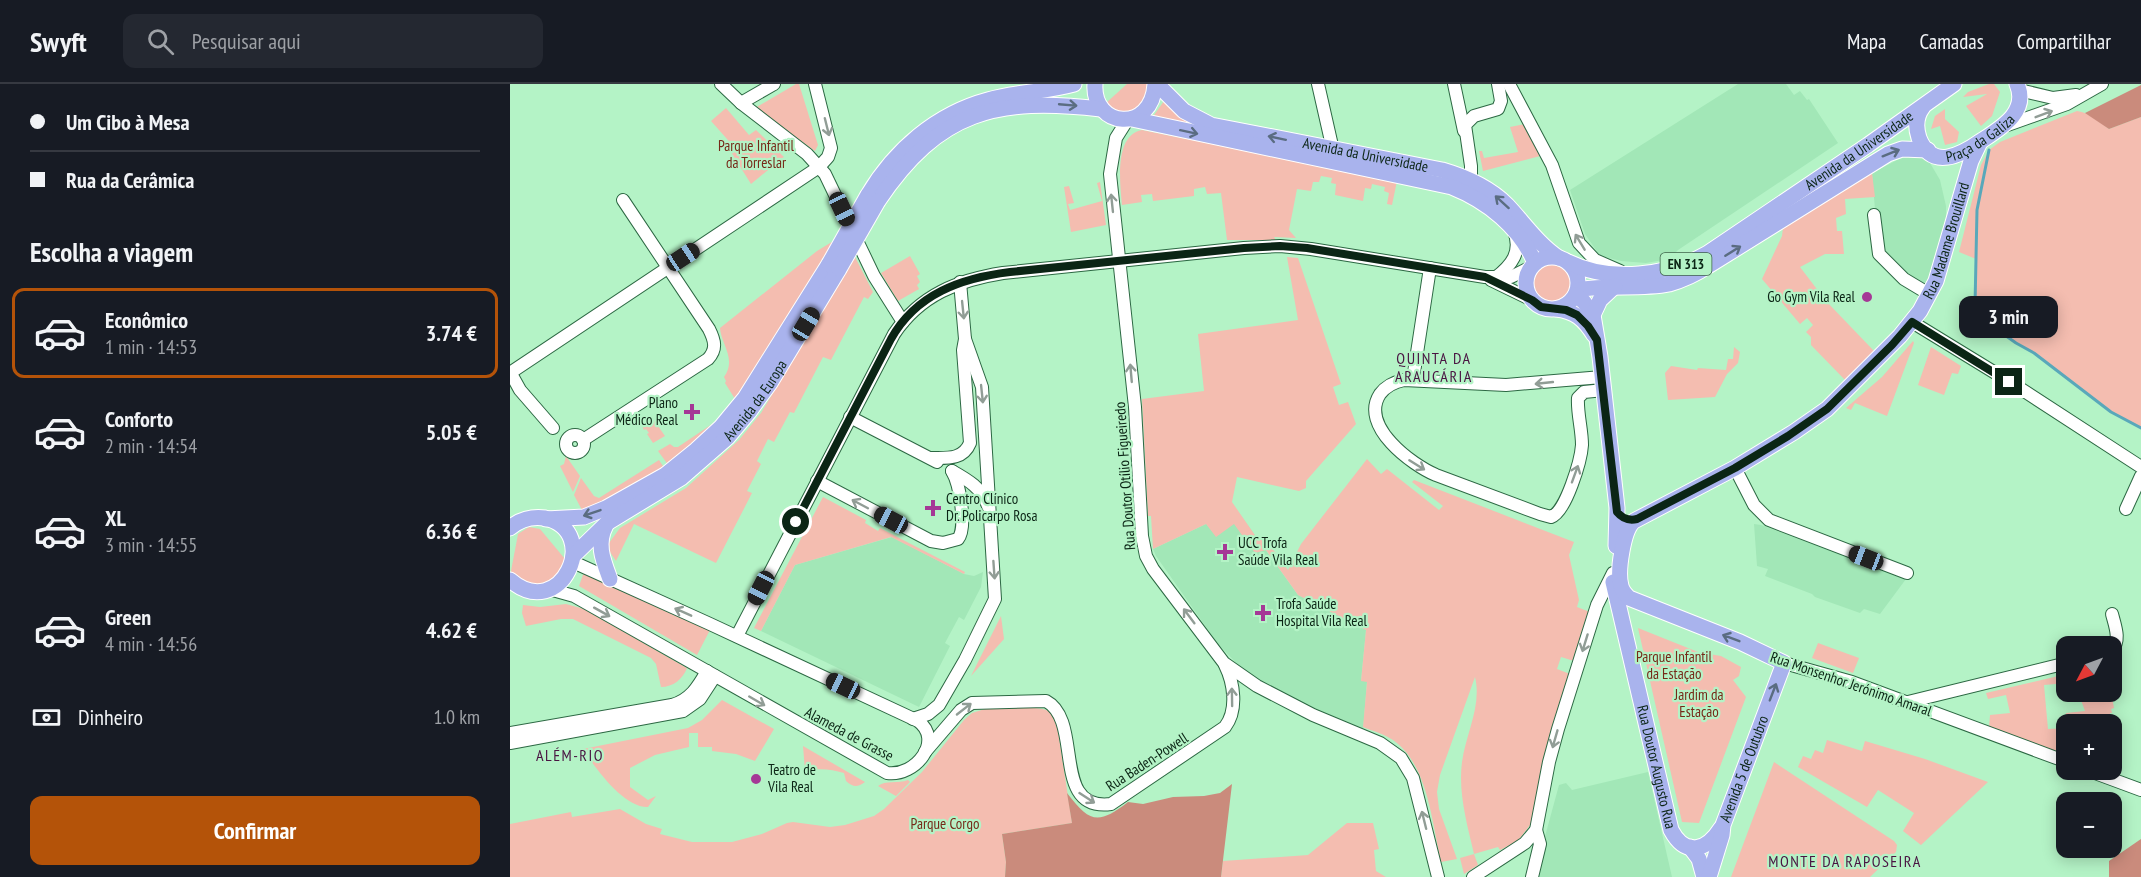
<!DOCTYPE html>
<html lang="pt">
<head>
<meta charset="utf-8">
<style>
	body { margin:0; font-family:"PT Sans Narrow",sans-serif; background:#242831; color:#f1f3f6; height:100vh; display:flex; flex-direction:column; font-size:22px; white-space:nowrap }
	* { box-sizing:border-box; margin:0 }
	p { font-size:20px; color:#9ea1a6 }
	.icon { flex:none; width:33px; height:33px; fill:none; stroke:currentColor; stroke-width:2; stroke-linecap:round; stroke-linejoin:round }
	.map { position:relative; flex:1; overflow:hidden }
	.details { display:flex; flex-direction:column; background:#171b24; width:510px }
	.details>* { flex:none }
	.hud { display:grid; align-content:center; height:132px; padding:0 30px; background:#171b24 }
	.needle { width:39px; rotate:229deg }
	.fabs { position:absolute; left:1546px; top:552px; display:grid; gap:12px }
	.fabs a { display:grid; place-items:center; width:66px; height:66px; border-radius:12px; background:#171b24; box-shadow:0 3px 15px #0003; font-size:30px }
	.end { position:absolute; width:27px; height:27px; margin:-14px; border:8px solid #0b2515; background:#fff; box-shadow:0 0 0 3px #fff }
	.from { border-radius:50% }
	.bubble { position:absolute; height:42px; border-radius:12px; background:#171b24; box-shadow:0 3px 15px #0003; font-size:20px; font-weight:600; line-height:42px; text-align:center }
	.car { position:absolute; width:18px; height:36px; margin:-18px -9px; border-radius:8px; box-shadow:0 0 4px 2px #0007; background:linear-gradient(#222 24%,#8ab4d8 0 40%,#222 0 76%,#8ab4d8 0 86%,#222 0) }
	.hud b { display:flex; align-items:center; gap:21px; height:57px; font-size:22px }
	.hud b+b { border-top:2px solid #363941 }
	.hud i { width:15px; height:15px; background:#f1f3f6 }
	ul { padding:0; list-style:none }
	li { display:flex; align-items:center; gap:18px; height:90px; margin:0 12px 9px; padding:0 18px; border:3px solid transparent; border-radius:12px }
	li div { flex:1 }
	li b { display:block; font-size:22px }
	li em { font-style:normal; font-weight:600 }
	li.current { border-color:#b45309 }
	li>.icon { width:54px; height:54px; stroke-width:1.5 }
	h2 { padding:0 30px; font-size:27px; line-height:72px }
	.pay { display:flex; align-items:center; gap:15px; height:66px; padding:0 30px; font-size:22px }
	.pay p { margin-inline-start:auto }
	.action { display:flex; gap:12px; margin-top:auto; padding:12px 30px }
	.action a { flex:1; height:69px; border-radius:12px; background:#b45309; color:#fff; font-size:24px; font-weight:600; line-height:69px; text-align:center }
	header { display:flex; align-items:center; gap:36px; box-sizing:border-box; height:84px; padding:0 30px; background:#171b24; border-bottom:2px solid #363941 }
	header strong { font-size:28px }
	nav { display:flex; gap:33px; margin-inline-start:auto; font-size:21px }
	.search { width:420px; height:54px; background:#242831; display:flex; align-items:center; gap:15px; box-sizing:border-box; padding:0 21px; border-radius:12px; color:#9ea1a6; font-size:22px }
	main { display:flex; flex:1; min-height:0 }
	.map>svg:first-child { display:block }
	.built { fill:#a2e7b7 }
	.green { fill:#f4bdb0 }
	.forest { fill:#ca8b7c }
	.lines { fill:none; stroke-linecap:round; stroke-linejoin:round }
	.stream { stroke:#59a8ba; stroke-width:3 }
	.minor-casing { stroke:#2c6843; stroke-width:14 }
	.major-casing { stroke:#fff; stroke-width:17 }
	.minor { stroke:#fff; stroke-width:12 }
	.major { stroke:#a9b3ed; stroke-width:15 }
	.major-bridge-casing { stroke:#fff; stroke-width:17; stroke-linecap:butt }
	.major-bridge { stroke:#a9b3ed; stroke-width:15 }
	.oneway { stroke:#5a6c81 }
	.oneway2 { stroke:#919d96 }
	.route { stroke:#0b2515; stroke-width:8 }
	.poi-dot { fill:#a53896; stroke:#b4f3c6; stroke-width:2 }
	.labels { text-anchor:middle; stroke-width:4.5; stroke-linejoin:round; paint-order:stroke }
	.shield { fill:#b4f3c6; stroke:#3e634a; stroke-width:1.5 }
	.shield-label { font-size:14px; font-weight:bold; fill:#0b2515 }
	.street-label { font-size:15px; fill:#0b2515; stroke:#b4f3c6 }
	.park-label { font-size:15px; fill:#762918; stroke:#b4f3c6 }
	.poi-label { font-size:15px; fill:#0b2515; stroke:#b4f3c6; text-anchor:start }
	.neighbourhood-label { font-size:16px; letter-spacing:1.5px; fill:#491442; stroke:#b4f3c6 }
</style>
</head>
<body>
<header>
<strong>Swyft</strong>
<div class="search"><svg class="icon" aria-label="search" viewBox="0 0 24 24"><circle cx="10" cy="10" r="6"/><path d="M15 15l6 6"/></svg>Pesquisar aqui</div>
<nav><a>Mapa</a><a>Camadas</a><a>Compartilhar</a></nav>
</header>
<main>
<section class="details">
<div class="hud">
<b><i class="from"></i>Um Cibo à Mesa</b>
<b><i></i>Rua da Cerâmica</b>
</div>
<h2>Escolha a viagem</h2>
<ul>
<li class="current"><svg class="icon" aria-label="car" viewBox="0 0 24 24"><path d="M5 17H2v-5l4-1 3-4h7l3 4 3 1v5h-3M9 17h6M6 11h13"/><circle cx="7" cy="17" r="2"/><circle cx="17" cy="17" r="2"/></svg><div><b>Econômico</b><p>1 min · 14:53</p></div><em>3.74 €</em></li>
<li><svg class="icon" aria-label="car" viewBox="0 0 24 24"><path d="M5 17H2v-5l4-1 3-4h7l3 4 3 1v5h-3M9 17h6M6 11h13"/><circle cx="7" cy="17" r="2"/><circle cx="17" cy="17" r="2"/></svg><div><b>Conforto</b><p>2 min · 14:54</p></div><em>5.05 €</em></li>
<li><svg class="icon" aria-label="car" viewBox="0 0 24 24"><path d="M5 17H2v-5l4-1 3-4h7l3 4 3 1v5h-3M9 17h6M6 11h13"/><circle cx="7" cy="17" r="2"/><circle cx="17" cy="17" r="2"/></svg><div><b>XL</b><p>3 min · 14:55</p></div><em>6.36 €</em></li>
<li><svg class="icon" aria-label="car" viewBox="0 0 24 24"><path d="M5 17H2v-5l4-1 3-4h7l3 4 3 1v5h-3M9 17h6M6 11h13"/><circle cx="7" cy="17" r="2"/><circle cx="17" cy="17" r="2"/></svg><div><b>Green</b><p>4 min · 14:56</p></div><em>4.62 €</em></li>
</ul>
<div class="pay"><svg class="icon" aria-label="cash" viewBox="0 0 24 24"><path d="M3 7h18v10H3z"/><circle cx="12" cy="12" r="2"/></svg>Dinheiro<p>1.0 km</p></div>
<div class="action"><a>Confirmar</a></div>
</section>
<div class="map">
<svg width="1631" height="793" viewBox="0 0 1631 793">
	<rect width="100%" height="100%" fill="#b4f3c6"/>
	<g class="built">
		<path d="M1228 0H1276L1284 11 1290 7 1297 16 1299 15 1328 59 1168 166 1159 175 1136 179 1111 177 1095 173 1088 169 1075 150 1060 106Z"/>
		<path d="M1395 72 1410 73 1420 79 1430 96 1436 122V141L1417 201 1402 195 1368 162 1362 89Z"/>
		<path d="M729 429 788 511 856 546 851 597H857L853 647 829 638 754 600 733 586 708 560 646 472 643 465 696 440Z"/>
		<path d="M1244 440 1251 441 1396 495 1370 530 1354 525 1350 529 1305 513 1302 510 1255 492 1258 485 1247 482Z"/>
		<path d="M382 453 454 490 464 492 473 488 471 503 454 536 449 533 435 559 440 562 409 623 251 547 285 481Z"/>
		<path d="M1138 688 1162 793H1024L1049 701 1056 699 1062 706Z"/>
	</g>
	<g class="green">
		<path d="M286 0H289L308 61 305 67 245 24Z"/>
		<path d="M617 0H638L635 17C621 29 612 33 596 19Z"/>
		<path d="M1479 0H1484L1490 8 1482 32 1471 42 1456 22 1477 10 1453 13 1458 8Z"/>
		<path d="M654 17 672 34 697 46 642 34Z"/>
		<path d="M216 24 239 51 246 46 274 73 241 100 221 68 225 64 201 37Z"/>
		<path d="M1435 25V35L1449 48 1447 58 1435 61 1430 42 1421 45 1425 32Z"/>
		<path d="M1567 27C1580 29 1589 37 1599 45L1631 33V344L1601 328 1524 269 1471 236 1466 228 1465 222 1466 175 1449 168 1471 81 1479 66 1490 58Z"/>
		<path d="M1015 40 1034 71 973 87 969 67H972L974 74 1008 68 1000 43Z"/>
		<path d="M632 46 887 97 882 121 877 120 879 109 874 107 875 103 862 100 861 105 855 104 853 117 825 111 826 100 821 99 822 94 811 92 809 98H803L801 107 787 105 779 146 786 154 764 153 766 156H717L711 109 697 110 695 103 684 105V112L643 117 642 110 631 111 632 118 612 121C610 99 604 51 632 46Z"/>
		<path d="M1362 89 1365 113 1335 115 1336 130 1326 134 1327 147H1332L1334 170H1315L1290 183 1316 217 1364 267 1335 296 1301 261V253L1296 248 1303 241 1297 234 1290 240 1252 195 1272 152 1273 144Z"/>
		<path d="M590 98 596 141 561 148 554 103 559 102 564 119 558 120 560 126 592 117 587 99Z"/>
		<path d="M325 156 238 298 225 315 215 299 216 297 214 293C227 275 211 260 210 244L307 167Z"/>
		<path d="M400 172 410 190 407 192 410 198 407 201 409 205 388 217 371 189Z"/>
		<path d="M345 173 363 208 358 215 354 213 321 276 313 273 284 329 280 328 264 358 258 355 247 377 251 380 237 407 242 409 206 479 124 440 106 477 100 468 99 459 110 444 176 404 229 356 251 329Z"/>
		<path d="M777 173 788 174 831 300 823 303 829 321 838 318 846 340 796 397V404L789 407 727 393 722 418 749 457 754 453 778 486 791 460 857 375 871 390 877 385 929 426 933 422 902 398 904 396 1064 458 1059 471 1069 516 1067 523 1080 528 1064 577 1051 573 1047 585 1060 590 1030 694 1023 737 1008 757 990 766 988 763 964 770 968 781 954 790 950 774 964 770C957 740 948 709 952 678 956 649 972 622 965 593L930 691 927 708 929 725 947 775 931 778C922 739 918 680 883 656 874 650 863 647 853 643L857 598 851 597 856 546 788 511 756 466 745 469 724 440 706 453 696 440 643 465 641 432H638L632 315 694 307 688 250 788 236Z"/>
		<path d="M1041 180C1056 182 1068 197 1058 211 1037 239 1001 188 1041 180Z"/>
		<path d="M1403 257 1404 259 1377 332 1345 319 1341 326 1336 324 1372 293Z"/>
		<path d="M1224 263 1230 268 1228 279 1217 290 1205 313 1158 316 1155 289 1161 282 1187 286 1188 284 1216 286 1218 275H1223Z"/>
		<path d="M1421 263 1451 282 1448 290 1442 289 1434 311 1408 301Z"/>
		<path d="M143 335 155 352 143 359 137 350 139 349 136 345 134 346 132 342Z"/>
		<path d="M208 336 159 382 148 367 160 360 164 363H168Z"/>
		<path d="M56 372 70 392 63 408 50 382 54 380Z"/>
		<path d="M149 376 155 385 73 428 64 411 71 394 84 412 89 414Z"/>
		<path d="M313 413 356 436 355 439 368 447 370 444 455 488 454 490 381 453 285 481 251 547 244 544Z"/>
		<path d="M19 443 30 445 55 475V479L45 497 22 502 4 491 1 487 8 450Z"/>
		<path d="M74 488 200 546 187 571 69 502Z"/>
		<path d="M56 520 74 525 177 584C173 595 163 603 151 603L146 580 141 574 63 535H51L16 542 12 529 13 521 30 523Z"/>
		<path d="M491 532 494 555 461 592Z"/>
		<path d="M1128 544 1188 568 1211 572 1231 583 1229 592 1223 596 1236 613 1189 739 1172 738Z"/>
		<path d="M1308 559 1349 574 1343 589 1302 574Z"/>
		<path d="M1557 590V599L1534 601 1538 645 1557 644V672L1479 643 1480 631 1500 629 1496 611 1478 615 1476 609Z"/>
		<path d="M1568 608H1601L1604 624 1601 625 1602 629H1600L1601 635H1597L1596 639 1557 640V643L1556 629 1575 627Z"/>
		<path d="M212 616 264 645 245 677 226 670 202 667V663H188V649H179V663L145 671 120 684V703L138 716 146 712 138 723C114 724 85 684 73 665L178 644 192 636Z"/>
		<path d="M478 624C491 624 530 621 540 628 544 631 545 636 547 640L562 739 492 750 496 778 495 793H0V740L61 728 62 733 110 725 136 740 152 745 150 750 182 758H222L252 750 277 739 283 738 320 743 335 741 364 732 374 725 412 688 454 636 462 629Z"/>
		<path d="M1317 656 1352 667 1355 657 1415 675 1478 698 1411 761 1393 747 1404 729 1368 706 1357 723 1288 683 1293 672 1301 675 1305 666 1313 669Z"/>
		<path d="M293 662 355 698C347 704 343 703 336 697L334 689C321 685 309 684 295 687Z"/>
		<path d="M1264 678 1384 757 1387 761 1386 768 1360 793H1221Z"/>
		<path d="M398 696 400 698 386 712 368 702C375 696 388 700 398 696Z"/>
		<path d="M837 739H863L869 765 864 766 866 787 876 793H711L713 777 798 771Z"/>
	</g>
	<g class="forest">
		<path d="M1631 1V33L1599 45 1575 29Z"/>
		<path d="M722 700 711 793H495L496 778 492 750 562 739 557 709C580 739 588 741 618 718L633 720 663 713 694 712 710 709Z"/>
		<path d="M1631 755V793H1599V777Z"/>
	</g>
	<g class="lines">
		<path class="stream" d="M1479 66 1467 126 1465 222 1468 232 1506 259 1524 269 1601 328 1631 344"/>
		<defs>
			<g id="minor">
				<path d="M211 0 231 19 297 70 315 90 364 192 393 238"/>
				<path d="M808 0 823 66"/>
				<path d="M944 0 954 47"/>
				<path d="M999 0 1042 81 1069 159 1085 176 1110 187"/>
				<path d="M1509 6 1543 14 1566 11"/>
				<path d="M231 19 264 0"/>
				<path d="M618 35 606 54 600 90 625 323 632 452 636 472 643 485 714 579 747 602 803 631 870 659 891 674 903 694 928 793"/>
				<path d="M1492 43 1557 20 1592 0"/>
				<path d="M961 97V82L955 41 964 32 988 25 991 17 988 0"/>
				<path d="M1364 131 1369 170 1394 195 1419 210"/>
				<path d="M985 194C1002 181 1012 168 1004 147"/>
				<path d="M981 196 1022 216"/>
				<path d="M1402 238 1505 301 1631 383"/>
				<path d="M0 288 10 306 43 344"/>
				<path d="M0 289 309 83 318 73 321 64 305 0"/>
				<path d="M1092 293 996 301 894 296C884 298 876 302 870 310 849 342 902 381 926 391L1030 430 1041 433C1056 428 1071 376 1072 361 1072 345 1067 329 1068 314L1074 308 1094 306"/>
				<path d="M903 295 920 184"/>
				<path d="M340 333 427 378"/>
				<circle cx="65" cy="360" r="9"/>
				<path d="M73 356 198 275C207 265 205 257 199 245L113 116"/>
				<path d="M421 374C437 374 453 376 460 359L453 266 455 255 450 198"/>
				<path d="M1225 384 1244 421 1259 436 1397 489"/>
				<path d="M442 387C458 396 472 404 478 422"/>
				<path d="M307 397 421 457 433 459 448 455C457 444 450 400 442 387"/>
				<path d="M1616 425 1631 392"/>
				<path d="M39 505 64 512 377 689C406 693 434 656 408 637L200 540 63 478"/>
				<path d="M227 552 384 250C410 211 448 196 493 189L734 164 770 162 801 165 975 193H1001L1021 183"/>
				<path d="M1602 566C1611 556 1605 542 1602 530"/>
				<path d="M1274 579 1342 598 1557 678"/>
				<path d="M1398 618 1557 579"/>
				<path d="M403 635 418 630 429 621 455 576 485 515 472 303 455 255"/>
				<path d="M0 649 162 621C180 616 188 603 197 587"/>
				<path d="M0 659 173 627 190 615 205 592"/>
				<path d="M415 668 451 626 462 619 536 617C574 637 540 728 601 720L715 643C728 626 724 599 715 581"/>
				<path d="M1577 686 1631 706"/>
				<path d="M963 793 1015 759 1026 746 1039 678 1048 645 1087 521 1103 489"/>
				<path d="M1022 793 1030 760 1026 746"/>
			</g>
			<g id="major">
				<path d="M585 0C582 44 642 50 645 0"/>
				<path id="s1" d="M647 0 674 27 701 41 932 86C956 93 979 103 997 121 1014 139 1028 160 1049 174"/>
				<path id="s2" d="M1413 23C1406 32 1405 42 1409 54 1422 87 1451 71 1471 57 1491 44 1519 28 1507 0"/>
				<path d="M622 35 942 103C977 117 1010 143 1025 179"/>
				<path d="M358 111C385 66 426 30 478 16 506 8 535 8 564 0"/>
				<path d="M368 117C429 26 487 13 591 25"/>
				<circle cx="1042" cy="199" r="26"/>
				<path id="s3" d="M1058 178C1101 199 1158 192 1198 169L1358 61 1444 0"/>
				<path d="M1068 206C1098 200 1129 206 1159 200 1173 196 1186 190 1198 182L1378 70 1392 65 1418 66"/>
				<path d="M1066 211 1074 218 1083 231 1090 273 1107 424 1106 462"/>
				<path d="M1046 225C1065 227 1074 235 1084 251"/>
				<path d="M1083 231 1090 216 1105 202"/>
				<path d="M36 435 74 433 96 424 155 391 186 366 211 343 235 314 319 180"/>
				<path d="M96 441C86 460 93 476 100 495"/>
				<path d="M0 444C9 436 22 432 35 434 93 447 51 540 0 496"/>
				<path id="s4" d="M63 472 97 439 171 394 218 353 239 328 260 299 329 185"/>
				<path id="s5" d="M1103 498 1161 746C1176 774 1197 766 1211 744"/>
				<path d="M1180 763 1189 775 1194 793"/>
				<path id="s6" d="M1199 793 1212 751 1213 741 1274 579 1230 558 1119 514C1115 510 1112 507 1111 502 1107 488 1113 446 1124 437L1225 384 1284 348 1317 325 1390 252 1410 227 1426 197 1461 77 1470 58"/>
			</g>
		</defs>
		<use href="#minor" class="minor-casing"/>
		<use href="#major" class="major-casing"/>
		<use href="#minor" class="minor"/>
		<use href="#major" class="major"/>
		<defs>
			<g id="major-bridge">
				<path d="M319 180 358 111"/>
				<path d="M329 185 368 117"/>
			</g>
		</defs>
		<use href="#major-bridge" class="major-bridge-casing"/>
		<use href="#major-bridge" class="major-bridge"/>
	</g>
	<defs><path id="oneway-shaft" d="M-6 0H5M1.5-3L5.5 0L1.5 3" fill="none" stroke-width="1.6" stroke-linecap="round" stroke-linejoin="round" transform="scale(1.5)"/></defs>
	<g class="oneway">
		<use href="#oneway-shaft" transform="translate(558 21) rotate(5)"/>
		<use href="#oneway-shaft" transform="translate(679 48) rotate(12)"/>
		<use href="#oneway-shaft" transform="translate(767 54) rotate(-168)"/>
		<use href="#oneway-shaft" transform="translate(1381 69) rotate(-22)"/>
		<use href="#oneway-shaft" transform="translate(992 118) rotate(-138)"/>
		<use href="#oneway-shaft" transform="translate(1223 167) rotate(-32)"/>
		<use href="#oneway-shaft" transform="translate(82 429) rotate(161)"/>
		<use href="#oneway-shaft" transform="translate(1221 554) rotate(-159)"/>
		<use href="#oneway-shaft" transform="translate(1263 608) rotate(-69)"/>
	</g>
	<g class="oneway2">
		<use href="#oneway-shaft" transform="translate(1534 30) rotate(-21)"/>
		<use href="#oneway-shaft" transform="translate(317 43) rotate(76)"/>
		<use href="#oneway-shaft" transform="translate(602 119) rotate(-96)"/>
		<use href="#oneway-shaft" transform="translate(1070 158) rotate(-121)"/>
		<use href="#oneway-shaft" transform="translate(453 226) rotate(84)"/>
		<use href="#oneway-shaft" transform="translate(621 289) rotate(-95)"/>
		<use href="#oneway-shaft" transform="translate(1034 299) rotate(174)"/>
		<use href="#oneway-shaft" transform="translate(472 310) rotate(84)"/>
		<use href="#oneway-shaft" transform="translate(907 381) rotate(32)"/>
		<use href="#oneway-shaft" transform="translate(1065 390) rotate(-70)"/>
		<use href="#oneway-shaft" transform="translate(350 420) rotate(-152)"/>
		<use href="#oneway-shaft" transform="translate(484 486) rotate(86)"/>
		<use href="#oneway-shaft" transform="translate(92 528) rotate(29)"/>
		<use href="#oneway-shaft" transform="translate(173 528) rotate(-156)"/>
		<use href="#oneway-shaft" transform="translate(679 532) rotate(-127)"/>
		<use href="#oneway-shaft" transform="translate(1075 559) rotate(107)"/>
		<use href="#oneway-shaft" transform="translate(722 613) rotate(-91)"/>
		<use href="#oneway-shaft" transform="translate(247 617) rotate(30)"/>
		<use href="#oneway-shaft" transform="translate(454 625) rotate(-38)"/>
		<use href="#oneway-shaft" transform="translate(1045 655) rotate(106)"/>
		<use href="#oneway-shaft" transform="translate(577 714) rotate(33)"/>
		<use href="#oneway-shaft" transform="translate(914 736) rotate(-104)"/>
	</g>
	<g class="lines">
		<path class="route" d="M286 438 381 255C406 210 451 194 500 188L734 164 770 162 797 164 975 193 1022 216 1031 223 1056 226 1067 231 1078 242 1087 256 1107 428C1112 434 1119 437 1127 435L1225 384 1278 352 1317 325 1382 261 1402 238 1499 298"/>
	</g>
	<g class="poi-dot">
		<circle cx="1357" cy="213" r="6"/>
		<path d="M179 319h6v6h6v6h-6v6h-6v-6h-6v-6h6z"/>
		<path d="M420 415h6v6h6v6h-6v6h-6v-6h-6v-6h6z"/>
		<path d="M712 459h6v6h6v6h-6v6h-6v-6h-6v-6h6z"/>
		<path d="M750 520h6v6h6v6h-6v6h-6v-6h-6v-6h6z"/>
		<circle cx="246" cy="695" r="6"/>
	</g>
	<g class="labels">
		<rect class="shield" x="1150.5" y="169" width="51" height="22" rx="4.5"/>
		<g class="shield-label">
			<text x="1176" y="185">EN 313</text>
		</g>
		<g class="street-label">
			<text dy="5" stroke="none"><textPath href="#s2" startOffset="108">Praça da Galiza</textPath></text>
			<text dy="5" stroke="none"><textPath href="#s3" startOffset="328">Avenida da Universidade</textPath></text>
			<text dy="5" stroke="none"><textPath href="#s1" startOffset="226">Avenida da Universidade</textPath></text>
			<text dy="5" stroke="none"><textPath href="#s6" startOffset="912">Rua Madame Brouillard</textPath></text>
			<text dy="5" stroke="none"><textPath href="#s4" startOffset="242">Avenida da Europa</textPath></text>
			<text transform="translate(615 392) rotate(-94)" y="5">Rua Doutor Otílio Figueiredo</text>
			<text transform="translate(1341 600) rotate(19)" y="5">Rua Monsenhor Jerónimo Amaral</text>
			<text transform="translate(339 650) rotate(28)" y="5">Alameda de Grasse</text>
			<text transform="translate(637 678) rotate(-33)" y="5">Rua Baden-Powell</text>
			<text dy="5" stroke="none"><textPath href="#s5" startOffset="190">Rua Doutor Augusto Rua</textPath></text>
			<text dy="5" stroke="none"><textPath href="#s6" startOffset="114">Avenida 5 de Outubro</textPath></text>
		</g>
		<g class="park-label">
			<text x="246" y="67">Parque Infantil<tspan x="246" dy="17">da Torreslar</tspan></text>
			<text x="1164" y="578">Parque Infantil<tspan x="1164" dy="17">da Estação</tspan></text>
			<text x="1189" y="616">Jardim da<tspan x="1189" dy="17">Estação</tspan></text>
			<text x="435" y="745">Parque Corgo</text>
		</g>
		<g class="poi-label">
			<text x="1345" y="218" text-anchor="end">Go Gym Vila Real</text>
			<text x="168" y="324" text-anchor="end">Plano<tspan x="168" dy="17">Médico Real</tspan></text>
			<text x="436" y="420">Centro Clínico<tspan x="436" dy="17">Dr. Policarpo Rosa</tspan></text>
			<text x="728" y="464">UCC Trofa<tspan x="728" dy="17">Saúde Vila Real</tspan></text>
			<text x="766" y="525">Trofa Saúde<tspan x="766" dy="17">Hospital Vila Real</tspan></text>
			<text x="258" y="691">Teatro de<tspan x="258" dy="17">Vila Real</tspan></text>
		</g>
		<g class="neighbourhood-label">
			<text x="924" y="280">QUINTA DA<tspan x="924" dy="18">ARAUCÁRIA</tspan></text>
			<text x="60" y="677">ALÉM-RIO</text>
			<text x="1335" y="783">MONTE DA RAPOSEIRA</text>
		</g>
	</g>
</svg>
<div class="fabs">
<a><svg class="needle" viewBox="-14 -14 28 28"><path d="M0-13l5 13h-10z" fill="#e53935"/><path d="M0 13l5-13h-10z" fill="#9ea1a6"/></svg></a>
<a>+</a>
<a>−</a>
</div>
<i class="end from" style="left:286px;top:438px"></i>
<i class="end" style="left:1499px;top:298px"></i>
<div class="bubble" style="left:1449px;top:212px;width:99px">3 min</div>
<i class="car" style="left:332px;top:125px;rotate:155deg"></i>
<i class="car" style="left:173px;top:173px;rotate:57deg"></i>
<i class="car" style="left:296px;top:240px;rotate:31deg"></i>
<i class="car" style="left:381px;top:436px;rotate:298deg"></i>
<i class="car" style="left:1356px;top:474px;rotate:291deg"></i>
<i class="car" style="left:251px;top:504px;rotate:207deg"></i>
<i class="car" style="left:333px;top:602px;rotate:295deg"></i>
</div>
</main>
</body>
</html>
